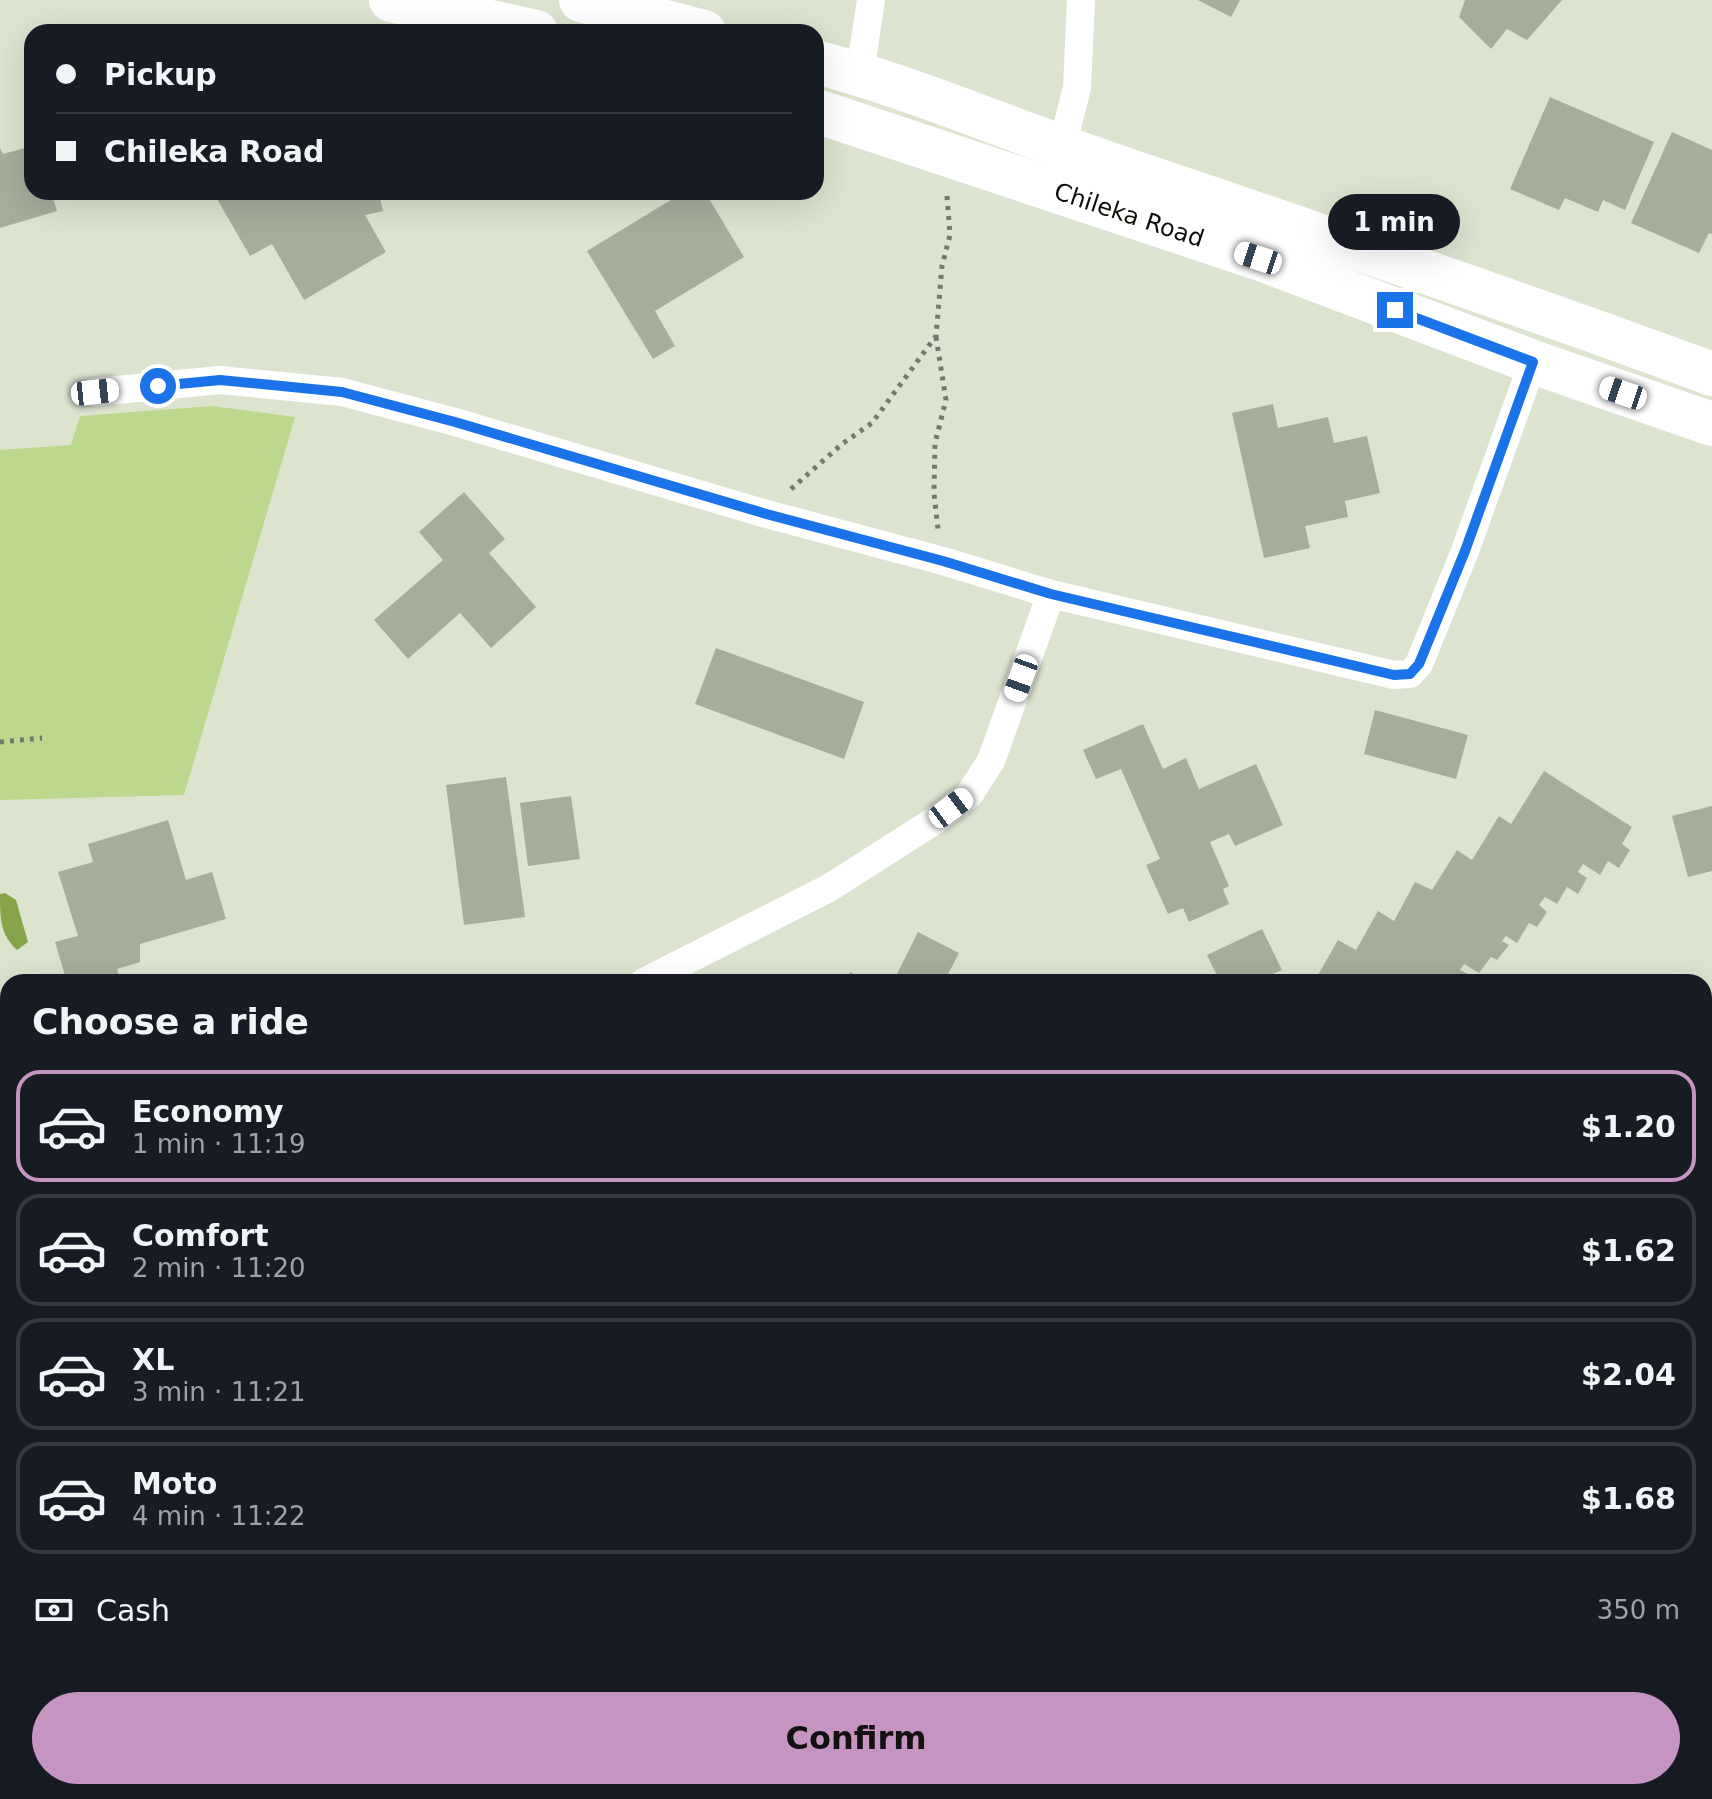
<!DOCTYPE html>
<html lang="en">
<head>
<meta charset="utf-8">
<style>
	body { margin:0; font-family:"DejaVu Sans",sans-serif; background:#20242c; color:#f1f3f6; height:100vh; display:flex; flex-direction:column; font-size:30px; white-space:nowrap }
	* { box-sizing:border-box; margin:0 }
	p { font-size:26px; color:#9ea1a6 }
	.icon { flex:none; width:44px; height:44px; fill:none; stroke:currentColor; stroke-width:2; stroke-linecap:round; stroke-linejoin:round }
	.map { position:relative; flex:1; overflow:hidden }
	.details { position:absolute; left:0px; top:974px; width:1712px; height:826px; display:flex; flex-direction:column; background:#171b24; border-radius:24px 24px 0 0; box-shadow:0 8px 32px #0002 }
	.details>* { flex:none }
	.hud { position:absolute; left:24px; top:24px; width:800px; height:176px; border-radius:24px; box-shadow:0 8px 32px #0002; display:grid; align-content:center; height:176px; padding:0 32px; background:#171b24 }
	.end { position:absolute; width:36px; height:36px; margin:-18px; border:10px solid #1a73e8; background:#fff; box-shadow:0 0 0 4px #fff }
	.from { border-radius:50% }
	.bubble { position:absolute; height:56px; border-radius:28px; background:#171b24; box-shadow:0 8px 32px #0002; font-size:26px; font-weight:700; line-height:56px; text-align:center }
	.car { position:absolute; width:24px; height:48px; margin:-24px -12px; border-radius:10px; box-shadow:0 0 6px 2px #0007; background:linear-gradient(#fff 24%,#345 0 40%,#fff 0 76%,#345 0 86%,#fff 0) }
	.hud b { display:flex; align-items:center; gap:28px; height:76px; font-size:30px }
	.hud b+b { border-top:2px solid #363941 }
	.hud i { width:20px; height:20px; background:#f1f3f6 }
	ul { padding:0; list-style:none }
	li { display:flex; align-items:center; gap:24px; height:112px; margin:0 16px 12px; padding:0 16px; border:4px solid #363941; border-radius:24px }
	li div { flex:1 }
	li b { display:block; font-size:30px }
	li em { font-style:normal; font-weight:700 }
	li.current { border-color:#c694c1 }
	li>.icon { width:72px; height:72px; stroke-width:1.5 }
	h2 { padding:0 32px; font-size:36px; line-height:96px }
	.pay { display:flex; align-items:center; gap:20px; height:88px; padding:0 32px; font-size:30px }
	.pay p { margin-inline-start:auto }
	.cta { display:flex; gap:16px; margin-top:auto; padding:16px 32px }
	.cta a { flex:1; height:92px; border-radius:48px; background:#c694c1; color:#111; font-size:32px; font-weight:700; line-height:92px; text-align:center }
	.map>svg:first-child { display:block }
	.green { fill:#bcd88c }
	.water { fill:#86a54a }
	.building { fill:#a6ae9a }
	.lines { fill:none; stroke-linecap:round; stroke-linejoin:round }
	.path { stroke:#73796b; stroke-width:5; stroke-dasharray:4 6; stroke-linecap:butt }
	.street { stroke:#fff; stroke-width:28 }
	.highway { stroke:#fff; stroke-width:44 }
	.route { stroke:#1a73e8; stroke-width:10 }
	.labels { text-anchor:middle; stroke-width:6; stroke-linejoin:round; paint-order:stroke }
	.street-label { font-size:24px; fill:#0d1009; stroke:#fff }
</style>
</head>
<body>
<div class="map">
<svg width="1712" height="1799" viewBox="0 0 1712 1799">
	<rect width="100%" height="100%" fill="#dce4cf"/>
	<g class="green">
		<path d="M212 406 295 417 184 795 0 800V450L71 445 80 416Z"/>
		<path d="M1704 1085 1712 1086V1427L1704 1426Z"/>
		<path d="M8 1247V1498L0 1501V1249Z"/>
		<path d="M213 1792H345L322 1799H216Z"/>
		<path d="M622 1792H967L961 1799H623Z"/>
	</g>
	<path class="water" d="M5 893 16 900 28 942 17 950C0 935 0 918 0 894Z"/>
	<g class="building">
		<path d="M1198 0H1240L1231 17Z"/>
		<path d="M1465 0H1562L1527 40 1507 29 1491 49 1459 17Z"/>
		<path d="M1550 97 1654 142 1625 210 1603 200 1598 212 1565 198 1559 210 1510 189Z"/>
		<path d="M1672 132 1712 150V234L1709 233 1699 253 1631 223Z"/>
		<path d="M32 146V192H51L57 211 0 228V148L3 154Z"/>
		<path d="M213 192H390L380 198 383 211 365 215 386 252 304 300 272 244 250 256Z"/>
		<path d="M684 192H705L744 257 655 311 675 346 653 359 587 251Z"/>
		<path d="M1273 404 1278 428 1328 417 1334 443 1367 436 1380 493 1345 501 1348 517 1305 526 1310 548 1264 558 1232 413Z"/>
		<path d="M464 492 505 539 489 553 536 607 491 648 460 613 408 659 374 620 443 560 419 532Z"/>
		<path d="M716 648 864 702 844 759 695 704Z"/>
		<path d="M1375 710 1468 735 1456 779 1364 754Z"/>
		<path d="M1143 724 1163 769 1186 758 1199 789 1256 764 1283 825 1235 846 1229 834 1210 842 1229 886 1223 889 1229 904 1189 922 1183 908 1168 914 1146 865 1160 859 1121 769 1096 779 1083 750Z"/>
		<path d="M1544 771 1632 827 1622 844 1630 850 1619 868 1608 861 1600 875 1583 864 1578 872 1587 878 1578 894 1567 887 1557 904 1545 897 1539 905 1547 912 1537 927 1529 923 1517 943 1506 936 1502 941 1509 945 1497 960 1491 957 1479 973 1464 964 1460 970 1470 975 1466 982H1314L1338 940 1356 950 1378 911 1394 921 1415 882 1432 890 1457 850 1472 860 1499 816 1511 824Z"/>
		<path d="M506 777 525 917 464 925 446 785Z"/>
		<path d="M571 796 580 859 528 866 520 803Z"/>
		<path d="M1712 806V871L1688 877 1672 816Z"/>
		<path d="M168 820 186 880 212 872 226 919 140 944V962L117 969 121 982H67L55 942 78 936 58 872 93 862 88 844Z"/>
		<path d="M1262 929 1282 970 1255 982H1220L1207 955Z"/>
		<path d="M918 932 959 953 944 982H893Z"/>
		<path d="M850 972 871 982H845Z"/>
		<path d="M1712 1728V1799H1633L1631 1792H1704V1730Z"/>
		<path d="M30 1792H97L87 1799H35Z"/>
		<path d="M539 1792H570L585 1796 584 1799H537Z"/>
	</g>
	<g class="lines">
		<g class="path">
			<path d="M936 337 946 400 935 443 934 493 938 529"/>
			<path d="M791 489 842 444 872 423 936 336 942 266 950 235 947 196"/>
			<path d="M0 742 42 738"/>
			<path d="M638 1799 639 1792"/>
		</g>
		<g class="street">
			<path d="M860 73 871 0"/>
			<path d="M1062 147 1077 88 1081 0"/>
			<path d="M95 392 220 380 342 392 455 422 763 513 943 561 1051 594 1394 675 1410 674 1419 664 1465 551 1533 362"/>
			<path d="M644 982 829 888 934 821 969 795 991 761 1051 594"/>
		</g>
		<g class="highway">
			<path d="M391 0 536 32"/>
			<path d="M581 0 704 32"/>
			<path d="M816 62C915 88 1010 130 1107 163 1309 232 1512 300 1712 374"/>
			<path id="s1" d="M816 111 1258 258 1533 362 1712 424"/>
		</g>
	</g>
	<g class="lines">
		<path class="route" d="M158 386 220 380 342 392 455 422 763 513 943 561 1051 594 1394 675 1410 674 1419 664 1465 551 1533 362 1395 310"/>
	</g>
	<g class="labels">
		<g class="street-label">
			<text dy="8" stroke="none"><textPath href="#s1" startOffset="330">Chileka Road</textPath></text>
		</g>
	</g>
</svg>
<i class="end from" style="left:158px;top:386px"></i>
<i class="end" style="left:1395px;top:310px"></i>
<div class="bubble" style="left:1328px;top:194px;width:132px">1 min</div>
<i class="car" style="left:1258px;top:258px;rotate:288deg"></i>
<i class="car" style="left:95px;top:392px;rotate:84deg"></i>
<i class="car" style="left:1623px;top:393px;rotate:289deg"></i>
<i class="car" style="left:1021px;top:678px;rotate:200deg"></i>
<i class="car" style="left:951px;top:808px;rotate:53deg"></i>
<div class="hud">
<b><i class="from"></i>Pickup</b>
<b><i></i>Chileka Road</b>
</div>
<section class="details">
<h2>Choose a ride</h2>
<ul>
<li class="current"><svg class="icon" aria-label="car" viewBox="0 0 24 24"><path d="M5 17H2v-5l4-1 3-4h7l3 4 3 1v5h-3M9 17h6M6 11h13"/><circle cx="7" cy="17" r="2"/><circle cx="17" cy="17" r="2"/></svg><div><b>Economy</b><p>1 min · 11:19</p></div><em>$1.20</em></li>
<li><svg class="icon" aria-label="car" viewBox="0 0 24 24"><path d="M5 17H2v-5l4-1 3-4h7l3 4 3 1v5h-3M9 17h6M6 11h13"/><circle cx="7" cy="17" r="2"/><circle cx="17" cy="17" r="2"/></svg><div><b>Comfort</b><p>2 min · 11:20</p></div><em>$1.62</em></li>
<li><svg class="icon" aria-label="car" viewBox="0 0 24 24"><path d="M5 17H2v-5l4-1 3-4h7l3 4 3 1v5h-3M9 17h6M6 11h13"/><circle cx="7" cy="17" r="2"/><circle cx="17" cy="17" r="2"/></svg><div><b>XL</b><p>3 min · 11:21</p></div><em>$2.04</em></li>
<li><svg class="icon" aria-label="car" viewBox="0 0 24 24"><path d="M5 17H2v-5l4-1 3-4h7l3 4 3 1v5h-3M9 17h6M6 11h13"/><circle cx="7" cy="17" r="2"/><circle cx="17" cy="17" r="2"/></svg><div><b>Moto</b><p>4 min · 11:22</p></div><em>$1.68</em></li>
</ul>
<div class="pay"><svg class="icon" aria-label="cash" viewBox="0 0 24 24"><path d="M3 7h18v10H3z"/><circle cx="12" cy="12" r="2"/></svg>Cash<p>350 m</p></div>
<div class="cta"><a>Confirm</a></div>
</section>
</div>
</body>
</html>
